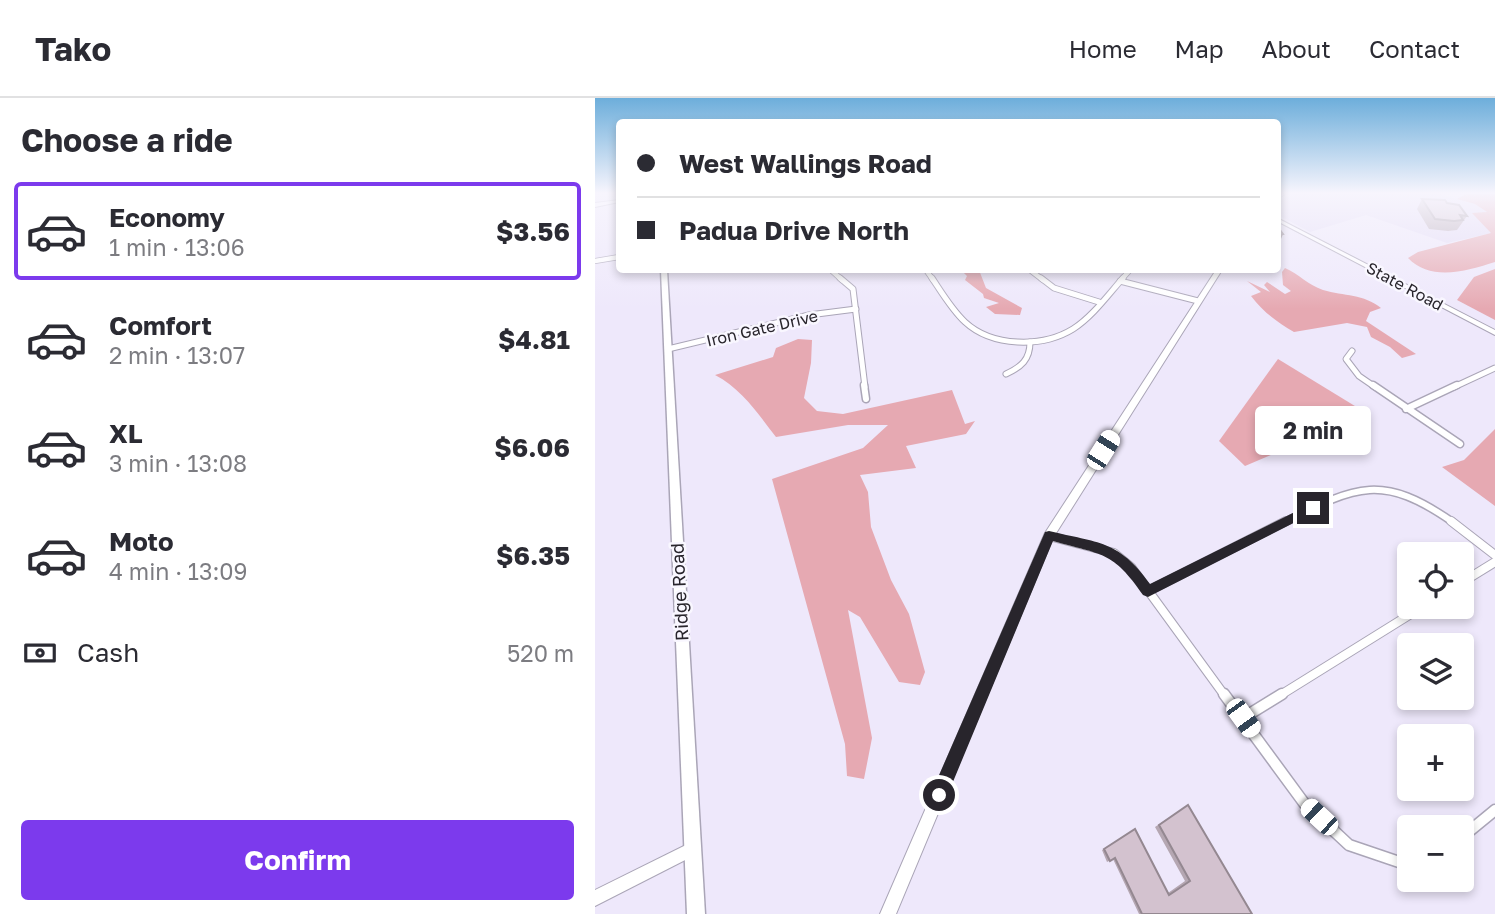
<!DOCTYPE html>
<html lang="en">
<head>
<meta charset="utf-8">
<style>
	body { margin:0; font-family:"Golos Text",sans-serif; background:#f2f2f3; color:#2b2b33; height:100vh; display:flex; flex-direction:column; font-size:26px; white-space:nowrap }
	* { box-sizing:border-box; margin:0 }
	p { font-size:23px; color:#7c7c81 }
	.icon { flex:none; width:38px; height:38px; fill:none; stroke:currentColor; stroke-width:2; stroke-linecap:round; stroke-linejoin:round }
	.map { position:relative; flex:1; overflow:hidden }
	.drawer { display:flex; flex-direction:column; background:#fff; width:595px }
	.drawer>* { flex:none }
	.guide { position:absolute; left:21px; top:21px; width:665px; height:154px; border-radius:7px; box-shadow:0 4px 10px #0003; display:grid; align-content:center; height:154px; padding:0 21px; background:#fff }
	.tools { position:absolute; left:802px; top:444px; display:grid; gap:14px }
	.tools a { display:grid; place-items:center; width:77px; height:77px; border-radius:7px; background:#fff; box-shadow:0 4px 10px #0003; font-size:35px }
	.end { position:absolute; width:32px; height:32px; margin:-16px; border:9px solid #28252c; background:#fff; box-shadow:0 0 0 4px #fff }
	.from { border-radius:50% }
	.bubble { position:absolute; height:49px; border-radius:7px; background:#fff; box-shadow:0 4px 10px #0003; font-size:23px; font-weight:700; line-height:49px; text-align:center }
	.car { position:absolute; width:21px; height:42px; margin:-21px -10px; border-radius:9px; box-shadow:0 0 5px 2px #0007; background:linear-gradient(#fff 24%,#345 0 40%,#fff 0 76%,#345 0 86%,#fff 0) }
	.guide b { display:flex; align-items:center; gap:24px; height:66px; font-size:26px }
	.guide b+b { border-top:2px solid #e1e1e2 }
	.guide i { width:18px; height:18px; background:#2b2b33 }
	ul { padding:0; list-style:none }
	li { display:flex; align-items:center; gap:21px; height:98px; margin:0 14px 10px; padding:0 7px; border:4px solid transparent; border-radius:7px }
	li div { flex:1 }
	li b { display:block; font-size:26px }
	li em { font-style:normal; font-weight:700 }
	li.current { border-color:#7c3aed }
	li>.icon { width:63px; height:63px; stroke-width:1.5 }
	h2 { padding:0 21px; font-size:32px; line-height:84px }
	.pay { display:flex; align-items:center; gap:18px; height:77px; padding:0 21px; font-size:26px }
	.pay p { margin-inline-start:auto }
	.primary-button { display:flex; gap:14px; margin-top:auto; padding:14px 21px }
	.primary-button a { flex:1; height:80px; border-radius:7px; background:#7c3aed; color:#fff; font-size:28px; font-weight:700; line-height:80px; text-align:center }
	header { display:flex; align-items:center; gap:42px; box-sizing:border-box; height:98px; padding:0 35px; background:#fff; border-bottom:2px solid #e1e1e2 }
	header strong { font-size:33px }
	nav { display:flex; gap:38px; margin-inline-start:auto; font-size:24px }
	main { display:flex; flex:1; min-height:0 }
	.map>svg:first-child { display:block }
	.built { fill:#e3dbf5 }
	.green { fill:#e6a9b2 }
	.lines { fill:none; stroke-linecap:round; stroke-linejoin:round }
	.street-far4-casing { stroke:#aaa5b7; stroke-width:6 }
	.street-far3-casing { stroke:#aaa5b7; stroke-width:7 }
	.street-far2-casing { stroke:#aaa5b7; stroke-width:9 }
	.street-far1-casing { stroke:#aaa5b7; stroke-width:10 }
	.street-casing { stroke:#aaa5b7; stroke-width:13 }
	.secondary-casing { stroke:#aaa5b7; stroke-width:2 }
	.primary-casing { stroke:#aaa5b7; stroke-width:3 }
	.street-far4 { stroke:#fff; stroke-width:4.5 }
	.street-far3 { stroke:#fff; stroke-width:5 }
	.street-far2 { stroke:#fff; stroke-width:6 }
	.street-far1 { stroke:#fff; stroke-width:8 }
	.street { stroke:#fff; stroke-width:10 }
	.secondary { fill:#fff; fill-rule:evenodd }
	.primary { fill:#fff; fill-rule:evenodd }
	.wall { fill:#b5a7b2 }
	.shaded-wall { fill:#948891 }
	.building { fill:#d3c2cf; stroke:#948891; stroke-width:2 }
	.route { fill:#28252c }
	.labels { text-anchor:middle; stroke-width:5; stroke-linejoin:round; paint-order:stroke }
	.far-street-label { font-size:16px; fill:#28252c; stroke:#f9f7ff }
	.street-label { font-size:18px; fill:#28252c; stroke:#f9f7ff }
</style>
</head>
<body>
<header>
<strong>Tako</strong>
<nav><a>Home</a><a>Map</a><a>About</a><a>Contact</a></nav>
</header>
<main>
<section class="drawer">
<h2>Choose a ride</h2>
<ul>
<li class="current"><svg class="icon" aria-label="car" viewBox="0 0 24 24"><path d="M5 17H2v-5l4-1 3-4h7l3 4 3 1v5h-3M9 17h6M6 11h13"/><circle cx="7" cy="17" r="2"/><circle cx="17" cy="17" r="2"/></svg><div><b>Economy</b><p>1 min · 13:06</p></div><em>$3.56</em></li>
<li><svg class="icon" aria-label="car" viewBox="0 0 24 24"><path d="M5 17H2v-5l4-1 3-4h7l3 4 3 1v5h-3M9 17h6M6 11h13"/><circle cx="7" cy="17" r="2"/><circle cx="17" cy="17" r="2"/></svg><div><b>Comfort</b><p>2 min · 13:07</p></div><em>$4.81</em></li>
<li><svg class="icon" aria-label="car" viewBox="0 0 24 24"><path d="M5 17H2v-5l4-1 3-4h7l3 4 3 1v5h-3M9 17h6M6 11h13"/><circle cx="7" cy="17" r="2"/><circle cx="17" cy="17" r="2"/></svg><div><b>XL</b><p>3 min · 13:08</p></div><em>$6.06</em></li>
<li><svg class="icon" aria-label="car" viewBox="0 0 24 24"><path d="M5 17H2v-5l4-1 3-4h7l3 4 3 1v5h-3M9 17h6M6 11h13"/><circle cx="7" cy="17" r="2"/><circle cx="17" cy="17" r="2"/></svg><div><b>Moto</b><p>4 min · 13:09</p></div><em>$6.35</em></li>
</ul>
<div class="pay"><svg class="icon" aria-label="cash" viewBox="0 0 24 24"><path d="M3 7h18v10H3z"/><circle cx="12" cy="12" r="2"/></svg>Cash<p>520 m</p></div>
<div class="primary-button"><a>Confirm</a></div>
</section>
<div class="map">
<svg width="900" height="816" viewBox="0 0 900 816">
	<rect width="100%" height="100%" fill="#eee8fb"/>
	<path class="built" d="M696 96H845L880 106 893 115H878L897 135 852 145 771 117 715 134 683 117 682 105Z"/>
	<g class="green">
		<path d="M871 96H900V164C872 173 836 184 813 160L823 154 896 135 877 115 892 114 880 106 862 101Z"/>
		<path d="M690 170C704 176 713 187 728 192 749 198 769 196 786 210L775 214 771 223 821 256 807 260 795 249 776 239 772 229 752 225 699 234C682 224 668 214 656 198L666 194 652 183 675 194 669 187 672 184 690 196 696 193 688 187 687 174Z"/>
		<path d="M900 171V222L862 202 879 179Z"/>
		<path d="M366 172H384L391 190 427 210 425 217 400 216 391 209 404 205 389 200 388 196 370 182 372 178Z"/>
		<path d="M203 241 217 242 216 265 209 300 222 313 248 316 357 292 370 326 380 323 371 336 311 348 321 370 265 377 273 394 276 429 296 482 314 516 330 574 325 587 304 584 265 519 253 512 277 640 269 681 252 678 250 646 177 381 268 350 293 327H253L181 339C163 316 147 291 120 277L178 259 181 250Z"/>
		<path d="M683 261 773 316 650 368 624 343Z"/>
		<path d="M900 331V408L847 369 869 362Z"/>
	</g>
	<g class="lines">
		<defs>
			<g id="street-far4">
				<path d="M0 163 24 159"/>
				<path d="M236 172 247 182"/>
				<path d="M331 172 338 182"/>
				<path d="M435 172 448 182"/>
				<path d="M526 182 535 172"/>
			</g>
			<g id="street-far3">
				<path d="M245 180 258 191 270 289"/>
				<path d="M337 180C347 195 357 212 370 224 397 249 447 250 478 231 497 219 513 197 528 180"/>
				<path d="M446 180 459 190 504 204"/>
				<path d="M525 183 603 203"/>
				<path d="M73 251 214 217 261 211"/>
				<path d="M757 253 751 261 764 278 780 289"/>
				<path d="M411 276C426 269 435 262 435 244"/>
				<path d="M859 289 900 270"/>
			</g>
			<g id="street-far2">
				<path d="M269 287 271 301"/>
				<path d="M778 287 865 346"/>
				<path d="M811 311 862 287"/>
				<path d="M688 425C761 388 786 374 859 425"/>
			</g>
			<g id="street-far1">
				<path d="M856 423 900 457"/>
				<path d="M454 438 519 455 536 469 630 598"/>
				<path d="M866 485 900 464"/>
				<path d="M553 493 691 423"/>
				<path d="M684 598 827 509"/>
			</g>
			<g id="street">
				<path d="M629 596 709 705 754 747 807 765 814 763"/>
				<path d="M648 620 687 596"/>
				<path d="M866 740 900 712"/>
			</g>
			<g id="secondary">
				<path d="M684 96H690L682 101V97Z"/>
				<path d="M24 102V104L0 109V105Z"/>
				<path d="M682 120 900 232V237L682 123Z"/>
				<path d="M621 172H627L458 440 301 816H285L450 435Z"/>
				<path d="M97 744 102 746 104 751 102 756 0 808V792Z"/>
			</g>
			<path id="primary" d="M66 172H72L110 816H92Z"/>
		</defs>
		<use href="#street-far4" class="street-far4-casing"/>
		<use href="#street-far3" class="street-far3-casing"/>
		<use href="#street-far2" class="street-far2-casing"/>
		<use href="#street-far1" class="street-far1-casing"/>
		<use href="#street" class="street-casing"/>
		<use href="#secondary" class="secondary-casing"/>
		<use href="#primary" class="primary-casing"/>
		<use href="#street-far4" class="street-far4"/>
		<use href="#street-far3" class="street-far3"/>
		<use href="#street-far2" class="street-far2"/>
		<use href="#street-far1" class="street-far1"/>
		<use href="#street" class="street"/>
		<use href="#secondary" class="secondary"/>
		<use href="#primary" class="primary"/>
	</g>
	<g class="wall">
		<path d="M827 101 852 105 872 118 862 132 853 133 834 131 822 111Z"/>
		<path d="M593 707 657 816H544L518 761 512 764 507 752 540 731 573 795 590 783 560 729Z"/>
	</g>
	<path class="shaded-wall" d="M688 136 686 141 682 142V137Z"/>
	<g class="building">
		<path d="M827 101 850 102 852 105 864 107 872 118 865 117 868 122 859 123 840 121Z"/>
		<path d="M682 128 688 136 682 137Z"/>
		<path d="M593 707 657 816H547L520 760 515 763 509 751 540 731 574 797 595 783 564 727Z"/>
	</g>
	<linearGradient id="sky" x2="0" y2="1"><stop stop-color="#6daedb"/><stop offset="0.45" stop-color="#f7f5fd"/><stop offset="1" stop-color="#f7f5fd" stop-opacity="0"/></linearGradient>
	<rect width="900" height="211" fill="url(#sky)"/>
	<path class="route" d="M718 405 722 407V413L553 499 548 497C518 453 507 457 458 443L350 703 344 705 338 703 335 697 338 691 450 434 454 433C503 445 524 442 555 486Z"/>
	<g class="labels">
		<g class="far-street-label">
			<text transform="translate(810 188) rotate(28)" y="6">State Road</text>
			<text transform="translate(167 230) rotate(-13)" y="6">Iron Gate Drive</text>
		</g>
		<g class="street-label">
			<text transform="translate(85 494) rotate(-93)" y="6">Ridge Road</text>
		</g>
	</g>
</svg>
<div class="tools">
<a><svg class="icon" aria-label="locate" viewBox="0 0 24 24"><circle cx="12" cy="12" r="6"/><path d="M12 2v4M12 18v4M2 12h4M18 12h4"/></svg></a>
<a><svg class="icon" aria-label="layers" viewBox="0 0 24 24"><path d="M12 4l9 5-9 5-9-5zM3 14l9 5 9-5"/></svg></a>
<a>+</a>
<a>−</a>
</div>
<i class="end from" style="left:344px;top:697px"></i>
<i class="end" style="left:718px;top:410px"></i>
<div class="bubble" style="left:660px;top:308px;width:116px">2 min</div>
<i class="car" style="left:508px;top:352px;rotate:32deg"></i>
<i class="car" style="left:648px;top:620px;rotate:144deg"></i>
<i class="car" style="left:724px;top:719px;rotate:313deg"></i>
<div class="guide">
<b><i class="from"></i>West Wallings Road</b>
<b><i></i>Padua Drive North</b>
</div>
</div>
</main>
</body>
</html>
